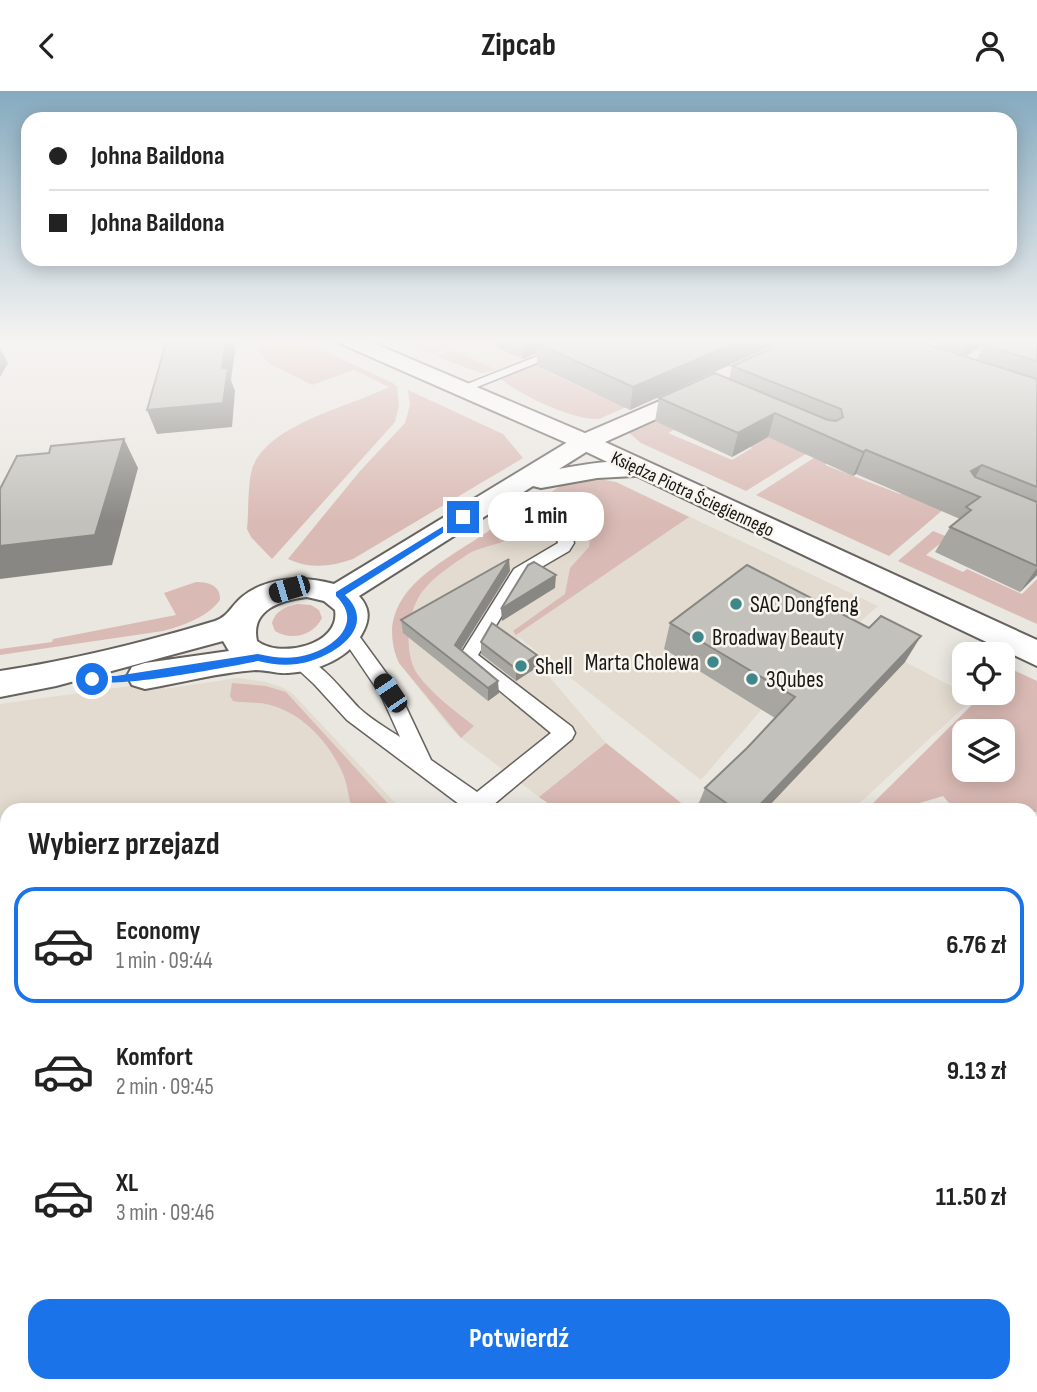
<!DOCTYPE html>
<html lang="pl">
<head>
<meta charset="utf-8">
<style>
	body { margin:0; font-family:"Sofia Sans Condensed",sans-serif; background:#f2f2f2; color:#222; height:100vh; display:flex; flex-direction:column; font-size:26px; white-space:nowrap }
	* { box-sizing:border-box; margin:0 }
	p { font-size:23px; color:#767676 }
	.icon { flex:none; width:38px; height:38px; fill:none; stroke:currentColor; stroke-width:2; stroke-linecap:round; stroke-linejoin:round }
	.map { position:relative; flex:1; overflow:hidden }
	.sheet { position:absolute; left:0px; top:712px; width:1038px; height:590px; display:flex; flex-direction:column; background:#fff; border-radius:21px 21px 0 0; box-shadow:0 4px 18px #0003 }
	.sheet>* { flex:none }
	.hud { position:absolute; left:21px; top:21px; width:996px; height:154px; border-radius:21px; box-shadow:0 4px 18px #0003; display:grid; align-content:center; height:154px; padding:0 28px; background:#fff }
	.tools { position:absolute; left:952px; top:551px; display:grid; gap:14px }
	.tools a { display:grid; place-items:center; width:63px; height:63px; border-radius:14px; background:#fff; box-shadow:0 4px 18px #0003; font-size:35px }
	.end { position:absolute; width:32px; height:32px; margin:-16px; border:9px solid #1a73e8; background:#fff; box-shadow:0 0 0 4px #fff }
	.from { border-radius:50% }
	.bubble { position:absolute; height:49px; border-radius:21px; background:#fff; box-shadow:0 4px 18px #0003; font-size:23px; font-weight:700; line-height:49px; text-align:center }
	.car { position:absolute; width:21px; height:42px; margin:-21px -10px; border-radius:9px; box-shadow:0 0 5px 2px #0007; background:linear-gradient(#222 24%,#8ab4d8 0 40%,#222 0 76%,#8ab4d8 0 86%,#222 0) }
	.hud b { display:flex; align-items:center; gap:24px; height:66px; font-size:26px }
	.hud b+b { border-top:2px solid #e0e0e0 }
	.hud i { width:18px; height:18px; background:#222 }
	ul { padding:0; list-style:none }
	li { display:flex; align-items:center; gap:21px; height:116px; margin:0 14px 10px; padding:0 14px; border:4px solid transparent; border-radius:21px }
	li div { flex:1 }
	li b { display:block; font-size:26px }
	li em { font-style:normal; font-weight:700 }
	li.on { border-color:#1a73e8 }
	li>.icon { width:63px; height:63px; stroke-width:1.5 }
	h2 { padding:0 28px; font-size:32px; line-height:84px }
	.action { display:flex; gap:14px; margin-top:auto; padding:14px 28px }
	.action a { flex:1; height:80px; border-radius:21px; background:#1a73e8; color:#fff; font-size:28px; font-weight:700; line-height:80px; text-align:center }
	header { display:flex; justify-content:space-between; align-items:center; height:91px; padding:0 28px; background:#fff; font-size:32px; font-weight:700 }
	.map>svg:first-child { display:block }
	.built { fill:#e3dbcf }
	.green { fill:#dabab4; fill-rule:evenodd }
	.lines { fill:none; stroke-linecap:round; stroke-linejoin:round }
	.service-casing { stroke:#66625e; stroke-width:3 }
	.minor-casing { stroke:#66625e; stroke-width:4 }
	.tertiary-casing { stroke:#66625e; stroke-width:4 }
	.service { fill:#fff; fill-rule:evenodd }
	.minor { fill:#fff; fill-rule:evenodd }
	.tertiary { fill:#fff; fill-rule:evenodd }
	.wall { fill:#a7a6a1; fill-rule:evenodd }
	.shaded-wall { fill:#888783 }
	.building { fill:#c2c1bb; stroke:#888783; stroke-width:2 }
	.route { fill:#1a73e8 }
	.poi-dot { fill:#3f878a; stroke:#f8f4ee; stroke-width:2.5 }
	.labels { text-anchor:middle; stroke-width:5; stroke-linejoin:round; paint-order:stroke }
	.far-street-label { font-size:19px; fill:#181715; stroke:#f8f4ee }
	.poi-label { font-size:23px; fill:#181715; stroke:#f8f4ee; text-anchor:start }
</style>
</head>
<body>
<header><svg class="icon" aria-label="back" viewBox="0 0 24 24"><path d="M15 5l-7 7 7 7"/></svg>Zipcab<svg class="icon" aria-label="person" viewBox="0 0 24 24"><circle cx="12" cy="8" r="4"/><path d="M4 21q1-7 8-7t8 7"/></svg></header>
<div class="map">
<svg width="1037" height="1301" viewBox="0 0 1037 1301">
	<rect width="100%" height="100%" fill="#eae7e1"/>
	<g class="built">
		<path d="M431 248H586L498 281Z"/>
		<path d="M599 388 616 391 878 515 762 618 701 689 517 545 522 554 606 652 539 706 461 647 448 634 399 572 394 560 393 532 405 502 422 485 570 389 582 391Z"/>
		<path d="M862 548 974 607 852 719H690Z"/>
		<path d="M237 587 266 591 284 597 293 603 402 719H7V1295H1031V806L1037 805V1301H0V613L166 590 165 598Z"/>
	</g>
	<g class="green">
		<path d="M261 248H298L393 292 397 296 399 315 395 331 272 468 251 446 247 438C249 421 247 387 254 373 273 332 351 315 389 296L353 279 312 294 270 273 259 261Z"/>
		<path d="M393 248H431L450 257 432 264Z"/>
		<path d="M782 248 599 328C574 330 520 304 501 288L553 266 546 280 598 304 639 287Z"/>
		<path d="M453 259 496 279 481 282 435 265Z"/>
		<path d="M408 299 503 343 523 367 353 468C331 476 309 478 288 468L360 380 405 332 410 314Z"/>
		<path d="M670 321 690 330 668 342 732 369 752 357 749 355 774 341 822 353 746 400 641 352 629 342Z"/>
		<path d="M831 356 844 361 825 374 900 403 917 391 966 399 889 465 756 404Z"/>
		<path d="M599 388 616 391 689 426 516 544 513 540 565 503 570 477 589 456C594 426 564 415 540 408L570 389 582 391Z"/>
		<path d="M499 438 512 441 514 446C500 454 482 455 468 463 452 474 434 485 422 501 407 521 403 563 418 584 433 604 455 620 474 635L461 647 399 572C369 503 444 471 490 439Z"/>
		<path d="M933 440 948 446 926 464 963 481 967 478 1022 503 1037 488V533L898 470Z"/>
		<path d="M196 491C209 491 221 495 220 509 208 526 182 535 163 540L0 564V558L52 551 53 548 176 524 164 502Z"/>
		<path d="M298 513 311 514 319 519 322 527C313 545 291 550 275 540L272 532C275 520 286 515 298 513Z"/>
		<path d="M1009 577 1037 590V721L955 719 943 705 896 719H866L984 602H1003V583ZM964 640H1003V679H964Z"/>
		<path d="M232 592 266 595 286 601 394 719H353C348 708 348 694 343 683 330 652 302 622 270 614 258 610 245 613 233 610L230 605Z"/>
		<path d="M606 652 690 719H558L539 706Z"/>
		<path d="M530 1295H773L776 1301H528Z"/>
	</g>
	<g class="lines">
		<defs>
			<g id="service">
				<path d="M581 248H597L467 300 457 297Z"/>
				<path d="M497 401C522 407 569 423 574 452L569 460 526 485 478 564 572 636 575 642 572 648 493 714 495 719H467L347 629 314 593 289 570 291 565C313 559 344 602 359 617 371 628 386 637 400 646L381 604 339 542 342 538H354L397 597 431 669 477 701 551 642 459 566 514 478 558 452C554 427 512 417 492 408L490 405Z"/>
			</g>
			<path id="minor" d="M706 290 714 292 717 297 714 302 594 356 559 378C589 373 623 366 653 374L657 379 653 384 597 387 541 397 533 395 359 505C369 516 370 526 364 539 351 567 318 580 288 582 278 583 267 579 256 579 221 581 180 592 145 598L132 594 127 585 132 576 145 572 229 560 223 550 56 595 0 606V580C68 570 149 550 215 530 229 525 231 515 242 506 268 485 304 485 334 493L576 346ZM307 506 324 510 335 519C341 554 280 568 257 550 250 518 282 509 307 506Z"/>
			<path id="tertiary" d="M337 248H364L594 346 1037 549V575L576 356 339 252Z"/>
		</defs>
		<use href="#service" class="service-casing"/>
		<use href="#minor" class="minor-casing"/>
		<use href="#tertiary" class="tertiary-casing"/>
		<use href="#service" class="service"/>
		<use href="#minor" class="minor"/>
		<use href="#tertiary" class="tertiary"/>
	</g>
	<g class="wall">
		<path d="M485 248H787L630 319 537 275V262L523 268 492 254V251Z"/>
		<path d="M792 248H931L923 253 935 256 938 248H1037V484L1020 501 935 461 950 436 960 428 856 383 853 385 768 346 732 366 655 330 659 307 729 288 732 275ZM983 255 976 269 965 266Z"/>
		<path d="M510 480 461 559 499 602 488 610 403 542 401 529Z"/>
		<path d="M670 532 905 571 765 719H696L705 697 747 657 775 627 664 558Z"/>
		<path d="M481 551 536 577 516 590 481 563Z"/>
	</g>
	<g class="shaded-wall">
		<path d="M226 248H234L236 253 231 289 235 300 232 336 157 343 147 319 222 277Z"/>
		<path d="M523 248H573L538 253 537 262 523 268Z"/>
		<path d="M744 248H787L630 319 633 296Z"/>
		<path d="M920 248H931L917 257Z"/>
		<path d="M968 248H993L957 270Z"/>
		<path d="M0 257 8 272 0 286Z"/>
		<path d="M775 322 768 346 732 366 738 342Z"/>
		<path d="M124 348 138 377 112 474 0 488V455Z"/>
		<path d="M866 359 856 383 853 385 863 361Z"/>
		<path d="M982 374 968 399 971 380Z"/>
		<path d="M509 468 510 480 456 566 455 554Z"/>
		<path d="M1037 477V484L1020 501Z"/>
		<path d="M556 484 555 497 502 530 501 518Z"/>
		<path d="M921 545 905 571 765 719H755Z"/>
		<path d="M537 564 536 577 516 590V578Z"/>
		<path d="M498 590 499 602 488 610V597Z"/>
	</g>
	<g class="building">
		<path d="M167 248H226L222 277H228L223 312 147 319Z"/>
		<path d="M550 248H744L633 296 538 253Z"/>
		<path d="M792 248H909L1037 288V396L982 374 971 380 975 386 1037 411V475L950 436 971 419 966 416 980 406 866 359 863 361 775 322 738 342 659 307 715 282 828 329 836 330 843 326 841 318 732 275Z"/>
		<path d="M992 248H1037V270L983 254Z"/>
		<path d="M124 348 95 444 0 455V398L17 365 49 362 51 355Z"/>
		<path d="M509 468 455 554 498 590 488 597 401 529Z"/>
		<path d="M534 471 556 484 501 518 528 474Z"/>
		<path d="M747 474 869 537 881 525 921 545 755 719H736L705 697 747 657 795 606 670 532Z"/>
		<path d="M492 532 537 564 516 578 481 551Z"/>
	</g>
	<linearGradient id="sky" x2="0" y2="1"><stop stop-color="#85aabf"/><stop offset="0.58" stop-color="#f6f4f2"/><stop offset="1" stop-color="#f6f4f2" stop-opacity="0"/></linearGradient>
	<rect width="1037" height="431" fill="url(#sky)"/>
	<path class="route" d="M460 425 468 426 345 504C381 538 328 569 297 573 283 575 271 573 258 570 232 575 101 601 86 588L92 585H116L258 563C272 566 284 568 297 566 327 562 367 535 336 505V501Z"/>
	<g class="poi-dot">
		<circle cx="736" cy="513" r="7"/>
		<circle cx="698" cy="546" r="7"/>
		<circle cx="713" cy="571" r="7"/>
		<circle cx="521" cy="575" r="7"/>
		<circle cx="752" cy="588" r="7"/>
	</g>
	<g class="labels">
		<g class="far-street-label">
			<text transform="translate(693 402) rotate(25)" y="7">Księdza Piotra Ściegiennego</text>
		</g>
		<g class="poi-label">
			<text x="750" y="521">SAC Dongfeng</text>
			<text x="712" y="554">Broadway Beauty</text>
			<text x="699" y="579" text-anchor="end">Marta Cholewa</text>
			<text x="535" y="583">Shell</text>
			<text x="766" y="596">3Qubes</text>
		</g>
	</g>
</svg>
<div class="tools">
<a><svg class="icon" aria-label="locate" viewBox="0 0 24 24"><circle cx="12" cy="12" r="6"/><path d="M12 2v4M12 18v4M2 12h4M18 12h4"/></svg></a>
<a><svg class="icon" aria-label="layers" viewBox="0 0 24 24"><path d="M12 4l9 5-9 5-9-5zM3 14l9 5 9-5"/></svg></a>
</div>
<i class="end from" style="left:92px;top:588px"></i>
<i class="end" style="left:463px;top:426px"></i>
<div class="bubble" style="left:488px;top:401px;width:116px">1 min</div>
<i class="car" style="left:289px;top:498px;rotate:253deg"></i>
<i class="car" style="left:390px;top:602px;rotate:326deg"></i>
<div class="hud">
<b><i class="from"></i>Johna Baildona</b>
<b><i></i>Johna Baildona</b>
</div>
<section class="sheet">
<h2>Wybierz przejazd</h2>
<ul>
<li class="on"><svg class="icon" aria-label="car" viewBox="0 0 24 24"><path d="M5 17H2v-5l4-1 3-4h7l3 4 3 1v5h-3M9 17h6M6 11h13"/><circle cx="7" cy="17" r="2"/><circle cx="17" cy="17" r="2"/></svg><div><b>Economy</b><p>1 min · 09:44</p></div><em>6.76 zł</em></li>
<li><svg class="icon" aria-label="car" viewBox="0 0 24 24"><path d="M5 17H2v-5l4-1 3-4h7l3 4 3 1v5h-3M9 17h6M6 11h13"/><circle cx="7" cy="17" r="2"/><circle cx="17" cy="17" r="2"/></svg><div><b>Komfort</b><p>2 min · 09:45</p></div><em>9.13 zł</em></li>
<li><svg class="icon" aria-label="car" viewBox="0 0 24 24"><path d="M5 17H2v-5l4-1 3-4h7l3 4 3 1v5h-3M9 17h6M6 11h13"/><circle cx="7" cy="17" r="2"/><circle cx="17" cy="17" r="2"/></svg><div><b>XL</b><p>3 min · 09:46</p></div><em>11.50 zł</em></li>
</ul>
<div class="action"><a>Potwierdź</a></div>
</section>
</div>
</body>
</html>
